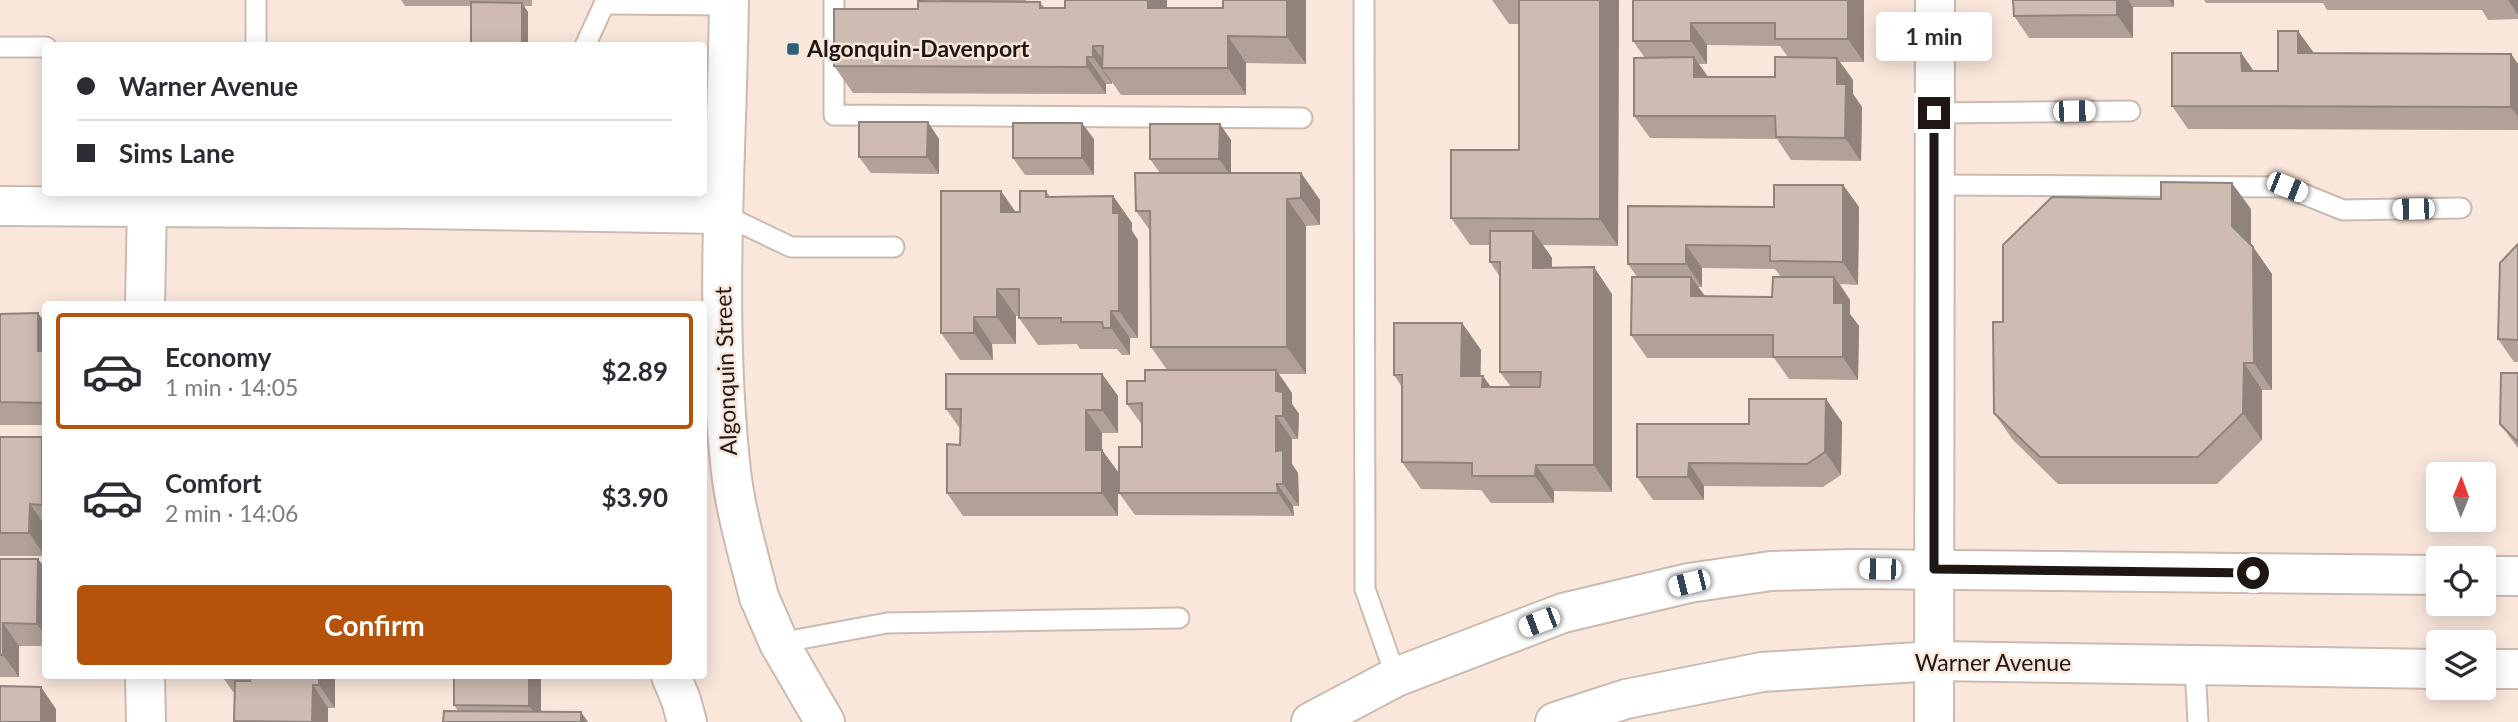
<!DOCTYPE html>
<html lang="en">
<head>
<meta charset="utf-8">
<style>
	body { margin:0; font-family:Lato,sans-serif; background:#f7f7f7; color:#2b2b33; height:100vh; display:flex; flex-direction:column; font-size:26px; white-space:nowrap }
	* { box-sizing:border-box; margin:0 }
	p { font-size:23px; color:#7c7c81 }
	.icon { flex:none; width:38px; height:38px; fill:none; stroke:currentColor; stroke-width:2; stroke-linecap:round; stroke-linejoin:round }
	.map { position:relative; flex:1; overflow:hidden }
	.side { position:absolute; left:42px; top:301px; width:665px; height:378px; display:flex; flex-direction:column; background:#fff; border-radius:7px; box-shadow:0 4px 18px #0003 }
	.side>* { flex:none }
	.top-card { position:absolute; left:42px; top:42px; width:665px; height:154px; border-radius:7px; box-shadow:0 4px 18px #0003; display:grid; align-content:center; height:154px; padding:0 35px; background:#fff }
	.needle { width:46px; rotate:1deg }
	.buttons { position:absolute; left:2426px; top:462px; display:grid; gap:14px }
	.buttons a { display:grid; place-items:center; width:70px; height:70px; border-radius:7px; background:#fff; box-shadow:0 4px 18px #0003; font-size:35px }
	.end { position:absolute; width:32px; height:32px; margin:-16px; border:9px solid #1e1714; background:#fff; box-shadow:0 0 0 4px #fff }
	.from { border-radius:50% }
	.bubble { position:absolute; height:49px; border-radius:7px; background:#fff; box-shadow:0 4px 18px #0003; font-size:23px; font-weight:700; line-height:49px; text-align:center }
	.car { position:absolute; width:21px; height:42px; margin:-21px -10px; border-radius:9px; box-shadow:0 0 5px 2px #0007; background:linear-gradient(#fff 24%,#345 0 40%,#fff 0 76%,#345 0 86%,#fff 0) }
	.top-card b { display:flex; align-items:center; gap:24px; height:66px; font-size:26px }
	.top-card b+b { border-top:2px solid #e1e1e2 }
	.top-card i { width:18px; height:18px; background:#2b2b33 }
	ul { padding:12px 0 0; list-style:none }
	li { display:flex; align-items:center; gap:21px; height:116px; margin:0 14px 10px; padding:0 21px; border:4px solid transparent; border-radius:7px }
	li div { flex:1 }
	li b { display:block; font-size:26px }
	li em { font-style:normal; font-weight:700 }
	li.selected { border-color:#b45309 }
	li>.icon { width:63px; height:63px; stroke-width:1.5 }
	.button { display:flex; gap:14px; margin-top:auto; padding:14px 35px }
	.button a { flex:1; height:80px; border-radius:7px; background:#b45309; color:#fff; font-size:28px; font-weight:700; line-height:80px; text-align:center }
	.map>svg:first-child { display:block }
	.lines { fill:none; stroke-linecap:round; stroke-linejoin:round }
	.service-casing { stroke:#ccbab0; stroke-width:23 }
	.minor-casing { stroke:#ccbab0; stroke-width:42 }
	.tertiary-casing { stroke:#ccbab0; stroke-width:42 }
	.secondary-casing { stroke:#ccbab0; stroke-width:42 }
	.primary-casing { stroke:#ccbab0; stroke-width:42 }
	.service { stroke:#fff; stroke-width:19 }
	.minor { stroke:#fff; stroke-width:38 }
	.tertiary { stroke:#fff; stroke-width:38 }
	.secondary { stroke:#fff; stroke-width:38 }
	.primary { stroke:#fff; stroke-width:38 }
	.wall { fill:#b1a198; fill-rule:evenodd }
	.shaded-wall { fill:#90837c }
	.building { fill:#cebbb1; stroke:#90837c; stroke-width:2 }
	.route { stroke:#1e1714; stroke-width:9 }
	.poi-dot { fill:#2a5e7a; stroke:#fae7dc; stroke-width:2.5 }
	.labels { text-anchor:middle; stroke-width:5; stroke-linejoin:round; paint-order:stroke }
	.poi-label { font-size:23px; font-weight:bold; fill:#1e1714; stroke:#fae7dc; text-anchor:start }
	.street-label { font-size:23px; fill:#1e1714; stroke:#fae7dc }
</style>
</head>
<body>
<div class="map">
<svg width="2518" height="722" viewBox="0 0 2518 722">
	<rect width="100%" height="100%" fill="#fae7dc"/>
	<g class="lines">
		<defs>
			<g id="service">
				<path d="M834 0V115L1302 118"/>
				<path d="M1364 0 1365 589 1396 677"/>
				<path d="M605 4 729 5"/>
				<path d="M256 46V0"/>
				<path d="M585 46 606 0"/>
				<path d="M0 47H46"/>
				<path d="M1934 113 2130 111"/>
				<path d="M1933 185 2286 187 2343 210 2461 208"/>
				<path d="M722 214 791 247H894"/>
				<path d="M779 643 887 623 1179 618"/>
				<path d="M2195 666 2198 722"/>
			</g>
			<g id="minor">
				<path d="M145 304 147 206"/>
				<path d="M145 676 146 722"/>
				<path d="M671 676 681 700 687 722"/>
			</g>
			<g id="tertiary">
				<path d="M0 206 416 209 722 214"/>
				<path d="M759 597 779 643"/>
				<path d="M1934 722 1935 0"/>
			</g>
			<g id="secondary">
				<path d="M729 0C727 154 714 308 730 462 734 507 748 553 759 597"/>
				<path d="M779 643 825 722"/>
			</g>
			<g id="primary">
				<path d="M2483 576H2518"/>
				<path d="M2483 669H2518"/>
				<path d="M1311 722 1396 677 1563 613 1689 583 1771 571 1853 569 2438 575"/>
				<path d="M1555 722 1626 699 1762 672 1934 661 2438 669"/>
			</g>
		</defs>
		<use href="#service" class="service-casing"/>
		<use href="#minor" class="minor-casing"/>
		<use href="#tertiary" class="tertiary-casing"/>
		<use href="#secondary" class="secondary-casing"/>
		<use href="#primary" class="primary-casing"/>
		<use href="#service" class="service"/>
		<use href="#minor" class="minor"/>
		<use href="#tertiary" class="tertiary"/>
		<use href="#secondary" class="secondary"/>
		<use href="#primary" class="primary"/>
	</g>
	<g class="wall">
		<path d="M401 0H532V6H524L528 12V46H471V6H405Z"/>
		<path d="M940 0H1026V2H1040L1045 8H1065V0H1167V8H1223L1306 0V64L1246 63V95H1121L1112 82V84H1106V94L853 93 834 66 918 9 941 1Z"/>
		<path d="M1492 0H1619L1618 246 1543 245 1552 258V268L1612 294V492L1554 491V503H1491L1481 490 1421 489 1402 462V387L1394 375 1462 323 1481 350 1480 376H1483L1491 387H1511L1500 372V277L1490 262V245H1470L1451 218 1519 150V24H1509Z"/>
		<path d="M1633 0H1864V62H1840L1853 80V94L1862 107 1861 161 1791 160 1777 139 1650 138 1634 116 1645 58 1633 41ZM1707 45 1780 46 1788 57 1775 77H1708L1699 64H1707Z"/>
		<path d="M2013 0H2174V7H2133V38H2029L2014 16Z"/>
		<path d="M2204 0H2518V19L2488 20 2482 10H2327L2323 3H2206Z"/>
		<path d="M2241 53 2254 71H2278L2314 53 2511 54 2518 64V130L2188 129 2172 106Z"/>
		<path d="M939 139V174L871 173 859 157Z"/>
		<path d="M1094 139V175H1025L1013 158Z"/>
		<path d="M1231 140V173H1301L1320 200V225L1306 226V374H1279L1292 393V404L1299 414 1298 439H1292V464L1298 473 1299 506H1293L1294 516 1135 515 1119 493 1142 447V425L1127 404 1145 381 1167 370 1151 347V232L1136 211 1160 173 1150 159Z"/>
		<path d="M1843 185 1859 207 1858 285 1840 284 1850 300V314L1859 326 1858 380 1789 379 1774 358H1647L1631 335 1637 277 1628 264 1774 207ZM1702 268 1775 269 1781 277 1772 297 1705 296 1698 287H1702Z"/>
		<path d="M1046 191 1050 197 1113 196 1132 223V231L1138 240V338H1130V355H1122L1117 349H1080L1077 344 1038 345 1019 318V316H1016V344H992L993 360H960L941 333 1016 212H1020Z"/>
		<path d="M2251 209V244L2272 274V390H2262V440L2217 484H2058L2013 440 1994 413Z"/>
		<path d="M2518 244V362H2514L2498 339Z"/>
		<path d="M0 314 46 324V425H0Z"/>
		<path d="M2518 373V448L2500 424Z"/>
		<path d="M1102 374 1118 396V433H1102V450L1118 472V516H963L947 493 960 445 961 430 946 409Z"/>
		<path d="M1842 422 1841 475 1823 487 1704 486V500H1653L1637 477Z"/>
		<path d="M0 437H42L46 443 45 556H0Z"/>
		<path d="M0 559H38L46 570V646H19V677H0Z"/>
		<path d="M222 676H335V708H328V722H235V692H233Z"/>
		<path d="M541 676V712L458 711 454 705Z"/>
	</g>
	<g class="shaded-wall">
		<path d="M1148 0H1167V34L1148 8Z"/>
		<path d="M1287 0H1306V64L1287 37Z"/>
		<path d="M1600 0H1619L1618 246 1600 219Z"/>
		<path d="M1848 0H1864V62L1848 39Z"/>
		<path d="M2117 0H2128L2133 7V38L2117 15Z"/>
		<path d="M2169 0H2174V7Z"/>
		<path d="M2508 0H2518V15Z"/>
		<path d="M522 3 528 12V46H522Z"/>
		<path d="M1691 23 1707 45V64L1691 41Z"/>
		<path d="M2298 31 2314 53H2298Z"/>
		<path d="M1228 36 1246 63V95L1228 68Z"/>
		<path d="M1093 46 1109 68H1102L1112 82V84L1093 57Z"/>
		<path d="M2241 53 2257 76 2242 71Z"/>
		<path d="M2511 54 2518 64V117L2511 107Z"/>
		<path d="M1087 57 1106 84V94L1087 67Z"/>
		<path d="M1694 57 1710 80 1694 77Z"/>
		<path d="M1837 58 1853 80V94L1862 107 1861 161 1845 138 1837 84Z"/>
		<path d="M928 122 939 139V174L927 157Z"/>
		<path d="M1082 123 1094 139V175L1082 158Z"/>
		<path d="M1220 124 1231 140V176L1219 159Z"/>
		<path d="M1301 173 1320 200V225L1301 198Z"/>
		<path d="M2232 183 2251 209V253L2232 226Z"/>
		<path d="M1843 185 1859 207 1858 285 1843 262Z"/>
		<path d="M1001 191 1020 218 1001 212Z"/>
		<path d="M1113 196 1132 223V231L1138 240V338L1119 311Z"/>
		<path d="M1287 199 1306 226V374L1287 347Z"/>
		<path d="M1533 231 1552 258V295L1533 268Z"/>
		<path d="M1686 245 1702 268V287L1686 264Z"/>
		<path d="M2253 247 2272 274V390L2254 363Z"/>
		<path d="M1594 267 1612 294V492L1594 465Z"/>
		<path d="M1691 277 1707 299 1691 296Z"/>
		<path d="M1834 277 1850 300V314L1859 326 1858 380 1843 357 1834 303Z"/>
		<path d="M997 289 1016 316V344L997 317Z"/>
		<path d="M1111 311 1130 338V355L1111 328Z"/>
		<path d="M38 313 46 324V391L38 351Z"/>
		<path d="M974 317 992 344 993 360 974 333Z"/>
		<path d="M1462 323 1481 350 1480 403 1461 376Z"/>
		<path d="M2244 363 2262 390V440L2243 413Z"/>
		<path d="M1276 370 1292 393V404L1299 414 1298 439 1283 416 1276 391Z"/>
		<path d="M1102 374 1118 396V433L1102 410Z"/>
		<path d="M1483 376 1501 402 1482 387Z"/>
		<path d="M1826 399 1842 422 1841 475 1825 452Z"/>
		<path d="M1086 410 1102 433V450L1118 472V516L1102 493 1086 450Z"/>
		<path d="M1276 416 1292 439V464L1298 473 1299 506 1283 484 1276 451Z"/>
		<path d="M42 437 46 443V510L42 505Z"/>
		<path d="M1689 463 1704 486V500L1688 477Z"/>
		<path d="M1536 465 1554 491V503L1535 476Z"/>
		<path d="M1277 484 1293 506 1294 516 1278 493Z"/>
		<path d="M30 504 46 527 45 556 29 533Z"/>
		<path d="M38 559 46 570V636L37 624Z"/>
		<path d="M3 623 19 646V677L3 655Z"/>
		<path d="M319 676H335V708L319 685Z"/>
		<path d="M529 676H541V722L529 706Z"/>
		<path d="M313 685 328 708V722H312Z"/>
		<path d="M41 687 56 709V722H41Z"/>
		<path d="M581 712 588 722H581Z"/>
	</g>
	<g class="building">
		<path d="M1065 0H1148V8H1223V0H1287V37L1228 36V68H1102L1103 46H1093V57H1087V67L834 66V9H918V1L1040 2V8H1065Z"/>
		<path d="M1519 0H1600V219L1451 218V150H1519Z"/>
		<path d="M1633 0H1848V39H1775V23H1691V41H1633Z"/>
		<path d="M2013 0H2117V15L2014 16Z"/>
		<path d="M471 2 522 3V46H471Z"/>
		<path d="M2278 31H2298V53L2511 54V107L2172 106V53H2241L2242 71H2278Z"/>
		<path d="M1694 57V77H1775V57L1837 58V84H1846L1845 138 1776 137 1775 116H1634V58Z"/>
		<path d="M859 122H928L927 157H859Z"/>
		<rect x="1013" y="123" width="69" height="35"/>
		<path d="M1150 124H1220L1219 159H1150Z"/>
		<path d="M1135 173H1301V198L1287 199V347H1151L1150 211H1136Z"/>
		<path d="M2161 182 2232 183V226L2253 247 2254 363H2244L2243 413 2198 457H2040L1994 413 1993 322H2003V245L2052 197 2161 199Z"/>
		<path d="M1774 185H1843V262L1770 261V246L1686 245V264H1628V206L1774 207Z"/>
		<path d="M941 191H1001V212H1020V191H1046V197L1113 196V213H1119V311H1111V328H1103L1102 322H1061V318H1019V289H997V317H974V333H941Z"/>
		<path d="M1490 231H1533V268L1594 267V465H1536L1535 476H1472V463L1402 462V375H1394V323H1462L1461 376H1483L1482 387H1540L1541 372H1500V262H1490Z"/>
		<path d="M2518 244V340L2498 339 2500 263Z"/>
		<path d="M1632 277H1691V296L1772 297 1773 277H1834V303H1843V357H1773V335H1631Z"/>
		<path d="M38 313V351H45L46 403 0 402V314Z"/>
		<path d="M1145 370H1276V391L1283 392V416H1276V451L1283 450V484H1277L1278 493H1119V447H1142V403L1127 404V381H1145Z"/>
		<path d="M2501 373H2518V442L2500 424Z"/>
		<path d="M946 374H1102V410H1086V450H1102V493H947V444L960 445 961 409H946Z"/>
		<path d="M1749 399H1826L1825 452 1807 464 1689 463 1688 477H1637V424H1749Z"/>
		<path d="M0 437H42V505L30 504 29 533H0Z"/>
		<path d="M0 559H38L37 624 3 623V655H0Z"/>
		<path d="M250 676H319V685H313L312 722 234 721 235 681H250Z"/>
		<path d="M454 676H529V706L454 705Z"/>
		<path d="M0 686 41 687V722H0Z"/>
		<path d="M444 711 581 712V722H443Z"/>
	</g>
	<g class="lines">
		<path class="route" d="M1934 113V569L2253 573"/>
	</g>
	<rect class="poi-dot" x="786" y="42" width="14" height="14" rx="3.5"/>
	<g class="labels">
		<g class="poi-label">
			<text x="807" y="57">Algonquin-Davenport</text>
		</g>
		<g class="street-label">
			<text transform="translate(726 371) rotate(-92)" y="8">Algonquin Street</text>
			<text x="1993" y="671">Warner Avenue</text>
		</g>
	</g>
</svg>
<div class="buttons">
<a><svg class="needle" viewBox="-14 -14 28 28"><path d="M0-13l5 13h-10z" fill="#e53935"/><path d="M0 13l5-13h-10z" fill="#7c7c81"/></svg></a>
<a><svg class="icon" aria-label="locate" viewBox="0 0 24 24"><circle cx="12" cy="12" r="6"/><path d="M12 2v4M12 18v4M2 12h4M18 12h4"/></svg></a>
<a><svg class="icon" aria-label="layers" viewBox="0 0 24 24"><path d="M12 4l9 5-9 5-9-5zM3 14l9 5 9-5"/></svg></a>
</div>
<i class="end from" style="left:2253px;top:573px"></i>
<i class="end" style="left:1934px;top:113px"></i>
<div class="bubble" style="left:1876px;top:12px;width:116px">1 min</div>
<i class="car" style="left:2074px;top:111px;rotate:89deg"></i>
<i class="car" style="left:2287px;top:187px;rotate:112deg"></i>
<i class="car" style="left:2413px;top:209px;rotate:269deg"></i>
<i class="car" style="left:1880px;top:569px;rotate:271deg"></i>
<i class="car" style="left:1689px;top:583px;rotate:256deg"></i>
<i class="car" style="left:1539px;top:622px;rotate:249deg"></i>
<div class="top-card">
<b><i class="from"></i>Warner Avenue</b>
<b><i></i>Sims Lane</b>
</div>
<section class="side">
<ul>
<li class="selected"><svg class="icon" aria-label="car" viewBox="0 0 24 24"><path d="M5 17H2v-5l4-1 3-4h7l3 4 3 1v5h-3M9 17h6M6 11h13"/><circle cx="7" cy="17" r="2"/><circle cx="17" cy="17" r="2"/></svg><div><b>Economy</b><p>1 min · 14:05</p></div><em>$2.89</em></li>
<li><svg class="icon" aria-label="car" viewBox="0 0 24 24"><path d="M5 17H2v-5l4-1 3-4h7l3 4 3 1v5h-3M9 17h6M6 11h13"/><circle cx="7" cy="17" r="2"/><circle cx="17" cy="17" r="2"/></svg><div><b>Comfort</b><p>2 min · 14:06</p></div><em>$3.90</em></li>
</ul>
<div class="button"><a>Confirm</a></div>
</section>
</div>
</body>
</html>
